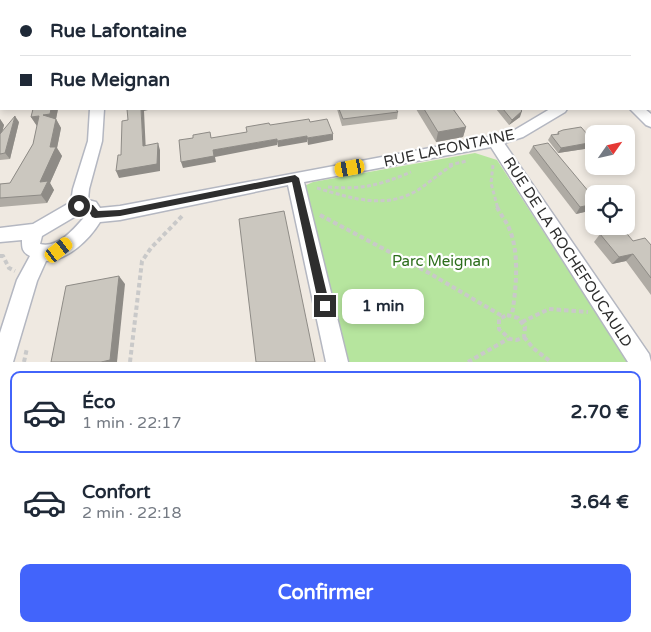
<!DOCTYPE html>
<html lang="fr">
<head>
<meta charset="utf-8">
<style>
	body { margin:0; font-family:"Varela Round",sans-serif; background:#f2f2f3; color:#1f2937; height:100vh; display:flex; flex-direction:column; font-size:19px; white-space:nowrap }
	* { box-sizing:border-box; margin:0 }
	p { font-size:16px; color:#747a83 }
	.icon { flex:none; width:28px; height:28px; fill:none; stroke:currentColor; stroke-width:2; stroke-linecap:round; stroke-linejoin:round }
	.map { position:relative; height:362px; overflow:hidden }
	.panel { display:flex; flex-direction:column; background:#fff; flex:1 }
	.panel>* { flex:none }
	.top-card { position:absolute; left:0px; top:0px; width:651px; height:110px; box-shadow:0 2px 8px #0003; display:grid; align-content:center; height:110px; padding:0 20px; background:#fff }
	.needle { width:32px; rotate:56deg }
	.fabs { position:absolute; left:585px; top:125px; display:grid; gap:10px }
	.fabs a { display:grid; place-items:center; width:50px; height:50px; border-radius:10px; background:#fff; box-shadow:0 2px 8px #0003; font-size:25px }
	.end { position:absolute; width:22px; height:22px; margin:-11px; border:6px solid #2e2e2e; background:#fff; box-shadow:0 0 0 2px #fff }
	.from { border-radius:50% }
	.bubble { position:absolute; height:35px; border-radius:10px; background:#fff; box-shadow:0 2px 8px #0003; font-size:16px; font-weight:700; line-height:35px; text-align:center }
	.car { position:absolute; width:15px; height:30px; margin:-15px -8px; border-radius:6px; box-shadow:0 0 4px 1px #0007; background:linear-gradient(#f5c518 24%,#345 0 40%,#f5c518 0 76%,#345 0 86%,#f5c518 0) }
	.top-card b { display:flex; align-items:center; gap:18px; height:48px; font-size:19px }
	.top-card b+b { border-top:1px solid #e0e1e3 }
	.top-card i { width:12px; height:12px; background:#1f2937 }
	ul { padding:9px 0 0; list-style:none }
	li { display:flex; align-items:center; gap:15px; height:82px; margin:0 10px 8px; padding:0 10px; border:2px solid transparent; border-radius:10px }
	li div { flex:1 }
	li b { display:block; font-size:19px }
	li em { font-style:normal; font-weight:700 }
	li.current { border-color:#4264fb }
	li>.icon { width:45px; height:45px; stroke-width:1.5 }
	.primary-button { display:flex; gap:10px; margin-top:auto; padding:10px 20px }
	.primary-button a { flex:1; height:58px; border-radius:10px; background:#4264fb; color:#fff; font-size:20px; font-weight:700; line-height:58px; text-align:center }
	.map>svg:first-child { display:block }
	.green { fill:#b6e59e }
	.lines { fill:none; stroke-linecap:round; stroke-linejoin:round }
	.service-casing { stroke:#b4b7c1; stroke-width:2 }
	.minor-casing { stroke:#b4b7c1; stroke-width:3 }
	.path-far2 { stroke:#c9c9c9; stroke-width:2.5; stroke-dasharray:2.5 2; stroke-linecap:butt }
	.path-far1 { stroke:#c9c9c9; stroke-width:3; stroke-dasharray:4 2.5; stroke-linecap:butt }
	.path { stroke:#c9c9c9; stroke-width:4; stroke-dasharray:4.5 3; stroke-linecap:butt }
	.service { fill:#fff; fill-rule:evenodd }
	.minor { fill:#fff; fill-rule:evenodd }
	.wall { fill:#afaba4 }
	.shaded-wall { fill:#8e8b86 }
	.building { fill:#cbc7bf; stroke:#8e8b86 }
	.route { fill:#2e2e2e }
	.labels { text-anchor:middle; stroke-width:4.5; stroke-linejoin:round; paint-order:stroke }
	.street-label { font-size:15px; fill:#2e2e2e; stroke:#fff }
	.park-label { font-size:15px; fill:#2c6e1b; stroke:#fff }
</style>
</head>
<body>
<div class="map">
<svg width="651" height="362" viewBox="0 0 651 362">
	<rect width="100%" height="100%" fill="#efe9e1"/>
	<path class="green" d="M475 153 497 160 628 362H348L302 187 313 182Z"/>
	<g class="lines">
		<defs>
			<rect id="service" x="0" y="41" width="1" height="4"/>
			<g id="minor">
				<rect x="94" y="0" width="10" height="1"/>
				<rect x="0" y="32" width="1" height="6"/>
				<rect x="650" y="81" width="1" height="8"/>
				<rect x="0" y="98" width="1" height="8"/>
				<path d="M90 109H104L102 141 89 189 88 200 96 202 100 208 120 206 494 136 513 131 550 109H567L565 112 523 137 504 143 649 354 651 362H628L491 147 304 182 348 362H326L288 185 120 220 100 222C89 240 68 260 46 261L37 281 13 362H0V333L17 280 30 256C22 252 22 248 22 240L0 242V228L33 224 71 202 73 189 88 141ZM81 213 86 215C76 227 58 249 40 244L42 236Z"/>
				<path d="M630 109H645L651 114V127L646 125Z"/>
			</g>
		</defs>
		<use href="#service" class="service-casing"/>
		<use href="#minor" class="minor-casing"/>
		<path class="path-far2" d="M0 2 1 0"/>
		<g class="path-far1">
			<path d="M449 165 467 161"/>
			<path d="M493 165 491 183 498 209"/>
			<path d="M328 187C362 190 380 185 411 172"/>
			<path d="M317 188C351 198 385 210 418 190 430 182 441 172 453 165"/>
		</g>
		<g class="path">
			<path d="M497 207C501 215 506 221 509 228 520 253 516 289 512 315"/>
			<path d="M320 215 429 273 502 316"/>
			<path d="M0 256H3L9 268 15 271"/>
			<path d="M507 315 518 318 525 327 524 337 517 340 510 339 499 329V319Z"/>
			<path d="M522 322 549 309 588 312"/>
			<path d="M524 337 533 348 551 362"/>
			<path d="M24 362 27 348"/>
			<path d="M130 362 142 261 151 248 184 214"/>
			<path d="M468 362 508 339"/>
		</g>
		<use href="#service" class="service"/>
		<use href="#minor" class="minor"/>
	</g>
	<g class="wall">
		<path d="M493 0H651V75H650V1H494Z"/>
		<path d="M33 109H58L56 119 61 128 57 148 62 156 50 183 54 190 47 203 0 207V184L10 183 33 144 37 126 31 117Z"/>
		<path d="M337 109H396L398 112 397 119 342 126Z"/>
		<path d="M416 109H453L466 127 463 137 436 142Z"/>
		<path d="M496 109H520V117L509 125Z"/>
		<path d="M0 119 4 125 2 131 19 122 10 159 0 160Z"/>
		<path d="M558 132 594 142V143L591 148 558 153 548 140 551 135 557 134Z"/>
		<path d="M533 146 594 198 593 210 576 214 529 153Z"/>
		<path d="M600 234 651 245V295L626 261 612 264 594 242Z"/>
	</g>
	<g class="shaded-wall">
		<rect x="0" y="79" width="1" height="8"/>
		<path d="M51 109H58L56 119 61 128 57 148 62 156 50 183 54 190 47 203 41 195 40 182 50 147 43 115Z"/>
		<path d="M141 109H152L144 111 146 153 143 146Z"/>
		<path d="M522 111 520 117 509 125 512 120Z"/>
		<path d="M15 116 19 122 10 159 5 153Z"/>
		<path d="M39 116 37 126 31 117Z"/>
		<path d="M0 119 4 125 0 142Z"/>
		<path d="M466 127 463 137 436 142 438 132Z"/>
		<path d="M333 134V140L308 145 307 138Z"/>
		<path d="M307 136V142L278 147 277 141Z"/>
		<path d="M277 139V145L215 157 216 162 183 168 181 162 213 150Z"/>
		<path d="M594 142 591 148 558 153 561 148Z"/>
		<path d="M158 143 160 150V171L119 178 116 171Z"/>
		<path d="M594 204 593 210 576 214 580 207Z"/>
		<path d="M633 254 626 261 612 264 619 257Z"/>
		<path d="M119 276 125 284 117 362H101Z"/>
	</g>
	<g class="building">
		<path d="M183 0V1H147Z"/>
		<rect x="340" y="0" width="24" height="1"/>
		<path d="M500 0H651V69H650V1H501Z"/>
		<rect x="0" y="44" width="1" height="35"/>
		<path d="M33 109H51L50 114 43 115 56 119 50 147H56L40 182 48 181 41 195 0 198V184L10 183 33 144 39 116 31 117Z"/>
		<path d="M127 109H141L143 146 158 143 157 164 116 171 118 155H121L122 121 128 120Z"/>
		<path d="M339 109H396L398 112 343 119Z"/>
		<path d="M424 109H453L466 127 438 132Z"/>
		<path d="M503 109H520L522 111 512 120Z"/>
		<path d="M15 116 5 153 0 154V134Z"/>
		<path d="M309 119 310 122 327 119 333 134 307 138V136L277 141V139L213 150 214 156 181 162 179 140 193 138V135L210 132 211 138 247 132 246 127 269 123 270 125Z"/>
		<path d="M581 127 594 142 561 148 551 135 559 134 558 132 563 130Z"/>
		<path d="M548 143 594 198V204L580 207 533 146Z"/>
		<path d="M284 211 315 362H256L239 219Z"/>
		<path d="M623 229 633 241 645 238 651 245V278L633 254 619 257 600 234Z"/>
		<path d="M119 276 110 360 101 362H51L66 286Z"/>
	</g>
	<path class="route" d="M295 175 299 178 330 306 325 311 319 306 292 182 120 216 95 218 92 217 88 210 76 208 75 206 79 203 93 205 98 211 120 210Z"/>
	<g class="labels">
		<g class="street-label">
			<text transform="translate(449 148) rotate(-12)" y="5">RUE LAFONTAINE</text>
			<text transform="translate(568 252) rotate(57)" y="5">RUE DE LA ROCHEFOUCAULD</text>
		</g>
		<g class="park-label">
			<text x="441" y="266">Parc Meignan</text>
		</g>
	</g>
</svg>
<div class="fabs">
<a><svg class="needle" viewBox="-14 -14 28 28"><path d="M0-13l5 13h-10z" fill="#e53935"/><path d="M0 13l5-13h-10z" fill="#747a83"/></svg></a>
<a><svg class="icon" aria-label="locate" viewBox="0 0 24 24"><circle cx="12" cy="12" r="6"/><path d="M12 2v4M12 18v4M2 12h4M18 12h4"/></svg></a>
</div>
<i class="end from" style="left:79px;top:206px"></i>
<i class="end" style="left:325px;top:306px"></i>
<div class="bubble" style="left:342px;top:289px;width:82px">1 min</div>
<i class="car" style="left:350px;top:168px;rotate:260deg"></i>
<i class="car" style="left:59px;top:250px;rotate:52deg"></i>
<div class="top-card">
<b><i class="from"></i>Rue Lafontaine</b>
<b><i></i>Rue Meignan</b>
</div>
</div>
<section class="panel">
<ul>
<li class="current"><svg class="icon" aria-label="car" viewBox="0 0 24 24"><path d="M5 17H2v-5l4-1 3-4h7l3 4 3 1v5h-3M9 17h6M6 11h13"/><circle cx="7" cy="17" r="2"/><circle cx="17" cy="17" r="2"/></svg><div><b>Éco</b><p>1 min · 22:17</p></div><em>2.70 €</em></li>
<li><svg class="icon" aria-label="car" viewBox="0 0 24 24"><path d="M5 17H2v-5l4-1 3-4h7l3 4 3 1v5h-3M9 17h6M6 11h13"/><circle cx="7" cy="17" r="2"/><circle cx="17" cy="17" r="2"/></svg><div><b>Confort</b><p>2 min · 22:18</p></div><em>3.64 €</em></li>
</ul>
<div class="primary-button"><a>Confirmer</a></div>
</section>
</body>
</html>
